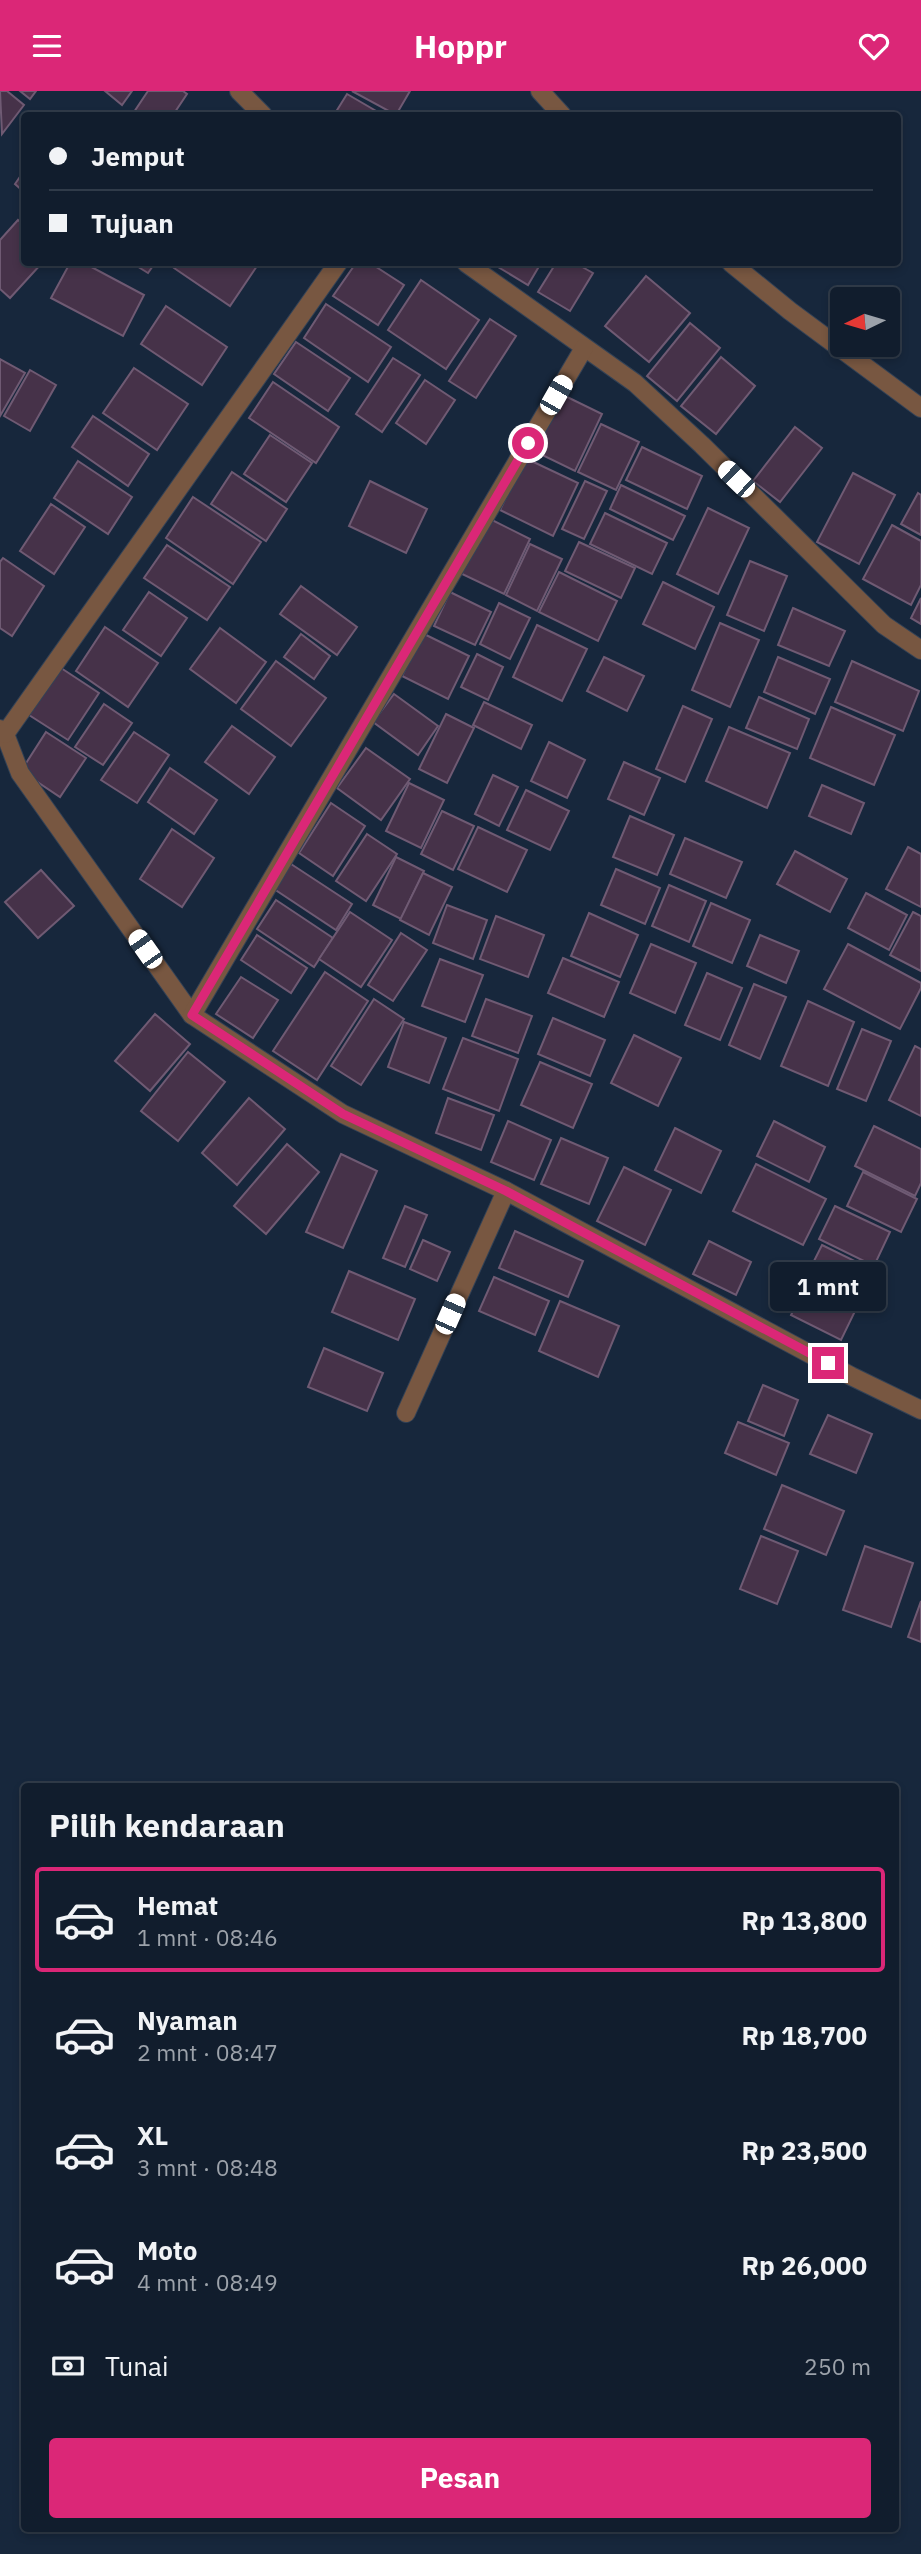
<!DOCTYPE html>
<html lang="id">
<head>
<meta charset="utf-8">
<style>
	body { margin:0; font-family:"IBM Plex Sans",sans-serif; background:#1a2635; color:#f1f3f6; height:100vh; display:flex; flex-direction:column; font-size:26px; white-space:nowrap }
	* { box-sizing:border-box; margin:0 }
	p { font-size:23px; color:#9ca2aa }
	.icon { flex:none; width:38px; height:38px; fill:none; stroke:currentColor; stroke-width:2; stroke-linecap:round; stroke-linejoin:round }
	.map { position:relative; flex:1; overflow:hidden }
	.drawer { position:absolute; left:21px; top:1692px; width:878px; height:749px; display:flex; flex-direction:column; background:#111d2d; border-radius:7px; box-shadow:0 4px 10px #0003,0 0 0 2px #303b49 }
	.drawer>* { flex:none }
	.banner { position:absolute; left:21px; top:21px; width:880px; height:154px; border-radius:7px; box-shadow:0 4px 10px #0003,0 0 0 2px #303b49; display:grid; align-content:center; height:154px; padding:0 28px; background:#111d2d }
	.needle { width:46px; rotate:265deg }
	.buttons { position:absolute; left:830px; top:196px; display:grid; gap:14px }
	.buttons a { display:grid; place-items:center; width:70px; height:70px; border-radius:7px; background:#111d2d; box-shadow:0 4px 10px #0003,0 0 0 2px #303b49; font-size:35px }
	.end { position:absolute; width:32px; height:32px; margin:-16px; border:9px solid #db2777; background:#fff; box-shadow:0 0 0 4px #fff }
	.from { border-radius:50% }
	.bubble { position:absolute; height:49px; border-radius:7px; background:#111d2d; box-shadow:0 4px 10px #0003,0 0 0 2px #303b49; font-size:23px; font-weight:800; line-height:49px; text-align:center }
	.car { position:absolute; width:21px; height:42px; margin:-21px -10px; border-radius:9px; box-shadow:0 0 5px 2px #0007; background:linear-gradient(#fff 24%,#345 0 40%,#fff 0 76%,#345 0 86%,#fff 0) }
	.banner b { display:flex; align-items:center; gap:24px; height:66px; font-size:26px }
	.banner b+b { border-top:2px solid #303b49 }
	.banner i { width:18px; height:18px; background:#f1f3f6 }
	ul { padding:0; list-style:none }
	li { display:flex; align-items:center; gap:21px; height:105px; margin:0 14px 10px; padding:0 14px; border:4px solid transparent; border-radius:7px }
	li div { flex:1 }
	li b { display:block; font-size:26px }
	li em { font-style:normal; font-weight:800 }
	li.current { border-color:#db2777 }
	li>.icon { width:63px; height:63px; stroke-width:1.5 }
	h2 { padding:0 28px; font-size:32px; line-height:84px }
	.pay { display:flex; align-items:center; gap:18px; height:77px; padding:0 28px; font-size:26px }
	.pay p { margin-inline-start:auto }
	.cta { display:flex; gap:14px; margin-top:auto; padding:14px 28px }
	.cta a { flex:1; height:80px; border-radius:7px; background:#db2777; color:#fff; font-size:28px; font-weight:800; line-height:80px; text-align:center }
	header { display:flex; justify-content:space-between; align-items:center; height:91px; padding:0 28px; background:#db2777; color:#fff; font-size:32px; font-weight:800 }
	.map>svg:first-child { display:block }
	.building { fill:#463249; stroke:#6f5a73; stroke-width:2 }
	.lines { fill:none; stroke-linecap:round; stroke-linejoin:round }
	.street-casing { stroke:#334256; stroke-width:20 }
	.street { stroke:#785741; stroke-width:18 }
	.route { stroke:#db2777; stroke-width:9 }
</style>
</head>
<body>
<header><svg class="icon" aria-label="menu" viewBox="0 0 24 24"><path d="M4 6h16M4 12h16M4 18h16"/></svg>Hoppr<svg class="icon" aria-label="heart" viewBox="0 0 24 24"><path d="M12 20l-8-8c-3-5 5-10 8-4 3-6 11-1 8 4z"/></svg></header>
<div class="map">
<svg width="921" height="2463" viewBox="0 0 921 2463">
	<rect width="100%" height="100%" fill="#17273c"/>
	<g class="building">
		<path d="M0 0H7L24 14 2 43Z"/>
		<path d="M20 0H36L30 8Z"/>
		<path d="M105 0H132L122 14Z"/>
		<path d="M148 0H183L187 3 173 24H132Z"/>
		<path d="M352 0H410L396 24Z"/>
		<path d="M347 3 383 24H334Z"/>
		<path d="M24 80V101L15 93Z"/>
		<path d="M18 129 24 134V172H42L10 207 0 198V149Z"/>
		<path d="M70 172H84L144 204 123 245 51 207Z"/>
		<path d="M132 172H155L148 182Z"/>
		<path d="M177 172H259L230 215 174 177Z"/>
		<path d="M356 172H370L404 194 378 234 333 205Z"/>
		<path d="M501 172H541L528 194 498 176Z"/>
		<path d="M556 172H575L593 182 570 220 538 201Z"/>
		<path d="M646 185 690 222 649 271 605 235Z"/>
		<path d="M421 189 479 229 446 278 388 239Z"/>
		<path d="M326 213 391 256 368 291 304 247Z"/>
		<path d="M166 215 227 256 202 294 141 253Z"/>
		<path d="M490 228 516 245 476 307 449 290Z"/>
		<path d="M690 232 720 257 677 310 647 285Z"/>
		<path d="M296 251 350 287 328 320 274 283Z"/>
		<path d="M721 266 755 295 716 343 681 315Z"/>
		<path d="M393 267 420 284 382 341 356 323Z"/>
		<path d="M0 268 25 282 0 325Z"/>
		<path d="M134 277 188 313 157 359 103 322Z"/>
		<path d="M30 279 56 294 30 340 4 325Z"/>
		<path d="M425 289 455 309 426 353 396 332Z"/>
		<path d="M273 291 339 336 316 372 249 327Z"/>
		<path d="M561 303 602 323 575 380 534 360Z"/>
		<path d="M93 325 149 363 128 395 72 356Z"/>
		<path d="M601 333 639 351 616 399 578 381Z"/>
		<path d="M795 336 822 357 780 411 753 390Z"/>
		<path d="M270 344 312 372 286 411 244 383Z"/>
		<path d="M642 356 702 385 687 418 626 389Z"/>
		<path d="M525 367 578 392 553 445 500 419Z"/>
		<path d="M78 370 132 406 108 443 54 407Z"/>
		<path d="M232 381 287 418 266 450 211 413Z"/>
		<path d="M853 382 895 404 859 473 817 451Z"/>
		<path d="M370 390 427 418 406 462 349 435Z"/>
		<path d="M585 390 607 400 584 448 562 438Z"/>
		<path d="M621 394 685 425 673 449 610 418Z"/>
		<path d="M918 402 921 404V444L901 433Z"/>
		<path d="M193 406 261 451 233 493 166 447Z"/>
		<path d="M51 413 85 436 54 483 20 460Z"/>
		<path d="M708 417 749 437 718 503 677 483Z"/>
		<path d="M605 422 667 452 652 483 590 453Z"/>
		<path d="M486 426 530 448 504 503 460 482Z"/>
		<path d="M892 434 921 450V494L911 514 863 488Z"/>
		<path d="M579 451 635 477 621 507 565 480Z"/>
		<path d="M530 453 562 468 537 520 506 504Z"/>
		<path d="M167 454 230 496 207 529 144 487Z"/>
		<path d="M3 467 44 495 12 545 0 537V471Z"/>
		<path d="M750 470 787 485 764 540 727 524Z"/>
		<path d="M559 481 617 510 598 550 539 521Z"/>
		<path d="M663 491 714 516 695 558 643 533Z"/>
		<path d="M301 495 357 536 337 564 280 523Z"/>
		<path d="M149 501 187 527 161 565 123 539Z"/>
		<path d="M450 501 491 521 475 554 434 535Z"/>
		<path d="M921 507V533L911 527Z"/>
		<path d="M499 512 530 527 510 568 480 553Z"/>
		<path d="M793 517 845 540 829 575 778 554Z"/>
		<path d="M720 532 759 549 730 616 692 599Z"/>
		<path d="M537 534 587 558 562 610 513 586Z"/>
		<path d="M105 536 158 572 128 616 76 580Z"/>
		<path d="M220 537 266 571 236 612 190 578Z"/>
		<path d="M422 542 469 565 448 608 402 585Z"/>
		<path d="M301 543 330 565 314 588 284 566Z"/>
		<path d="M477 563 503 576 488 609 461 596Z"/>
		<path d="M604 566 644 585 627 620 587 600Z"/>
		<path d="M778 566 830 588 815 623 764 601Z"/>
		<path d="M276 570 326 607 291 655 241 618Z"/>
		<path d="M852 570 919 600 903 640 835 611Z"/>
		<path d="M61 577 99 602 68 649 29 624Z"/>
		<path d="M394 603 438 635 418 664 373 631Z"/>
		<path d="M759 606 809 628 797 658 746 637Z"/>
		<path d="M484 611 532 634 521 658 473 634Z"/>
		<path d="M104 613 132 632 103 674 75 656Z"/>
		<path d="M683 615 712 628 685 691 656 678Z"/>
		<path d="M831 616 895 644 874 694 810 667Z"/>
		<path d="M446 623 474 637 447 692 419 678Z"/>
		<path d="M232 635 275 666 249 703 205 671Z"/>
		<path d="M729 636 790 662 767 717 706 690Z"/>
		<path d="M46 641 86 667 60 706 21 680Z"/>
		<path d="M134 641 169 664 137 712 101 689Z"/>
		<path d="M549 651 585 669 567 707 531 690Z"/>
		<path d="M366 657 410 688 381 729 337 697Z"/>
		<path d="M624 671 660 687 644 724 608 708Z"/>
		<path d="M170 677 217 709 194 743 148 711Z"/>
		<path d="M493 684 518 696 499 735 475 723Z"/>
		<path d="M409 692 444 709 421 757 386 740Z"/>
		<path d="M822 694 864 712 851 743 809 725Z"/>
		<path d="M526 699 569 720 550 759 507 739Z"/>
		<path d="M331 712 365 735 333 785 299 762Z"/>
		<path d="M442 720 474 735 453 779 421 763Z"/>
		<path d="M630 725 674 744 657 784 613 766Z"/>
		<path d="M478 736 527 759 507 801 458 778Z"/>
		<path d="M172 738 214 767 182 816 140 788Z"/>
		<path d="M367 743 397 763 366 810 336 790Z"/>
		<path d="M685 747 742 771 726 807 670 783Z"/>
		<path d="M908 756 921 763V816L886 798Z"/>
		<path d="M795 760 847 788 830 821 777 793Z"/>
		<path d="M396 766 424 780 401 828 373 814Z"/>
		<path d="M291 773 352 813 336 839 274 798Z"/>
		<path d="M616 778 660 797 645 833 601 814Z"/>
		<path d="M41 779 74 815 38 847 5 811Z"/>
		<path d="M423 782 452 796 429 844 400 829Z"/>
		<path d="M669 794 706 810 689 851 652 835Z"/>
		<path d="M866 802 907 824 889 859 848 837Z"/>
		<path d="M276 809 333 847 314 876 257 838Z"/>
		<path d="M711 812 750 829 732 872 693 855Z"/>
		<path d="M447 814 487 829 473 868 433 852Z"/>
		<path d="M350 821 392 849 361 896 319 868Z"/>
		<path d="M913 821 921 825V880L890 864Z"/>
		<path d="M589 822 638 844 620 886 571 865Z"/>
		<path d="M496 825 544 844 528 886 480 868Z"/>
		<path d="M401 842 427 859 393 910 368 894Z"/>
		<path d="M257 844 307 877 291 902 241 869Z"/>
		<path d="M760 844 799 860 786 892 747 875Z"/>
		<path d="M651 853 696 872 675 922 630 902Z"/>
		<path d="M848 853 921 892V897L900 938 824 898Z"/>
		<path d="M563 867 619 891 604 926 548 902Z"/>
		<path d="M440 868 483 884 465 931 422 915Z"/>
		<path d="M325 881 368 910 317 989 273 960Z"/>
		<path d="M707 882 742 897 720 949 685 934Z"/>
		<path d="M241 886 278 909 253 947 216 923Z"/>
		<path d="M754 893 786 906 760 968 729 954Z"/>
		<path d="M374 908 404 928 361 994 331 975Z"/>
		<path d="M486 908 532 925 518 962 472 945Z"/>
		<path d="M808 910 854 931 828 995 781 975Z"/>
		<path d="M155 923 190 953 150 1000 115 970Z"/>
		<path d="M553 927 605 949 590 985 538 963Z"/>
		<path d="M404 931 446 947 429 992 388 976Z"/>
		<path d="M862 938 891 950 866 1010 837 998Z"/>
		<path d="M634 944 681 967 658 1015 611 992Z"/>
		<path d="M463 947 518 968 499 1020 443 998Z"/>
		<path d="M915 955 921 958V1025L889 1009Z"/>
		<path d="M188 961 225 991 178 1050 141 1020Z"/>
		<path d="M540 971 592 993 573 1037 521 1014Z"/>
		<path d="M249 1007 285 1038 237 1094 202 1062Z"/>
		<path d="M448 1007 494 1024 481 1059 436 1042Z"/>
		<path d="M508 1030 551 1049 534 1089 491 1071Z"/>
		<path d="M774 1030 825 1056 809 1091 757 1065Z"/>
		<path d="M874 1035 921 1058V1092L915 1105 855 1075Z"/>
		<path d="M675 1037 721 1060 701 1102 655 1079Z"/>
		<path d="M561 1047 608 1067 589 1113 541 1093Z"/>
		<path d="M287 1053 319 1081 266 1143 234 1115Z"/>
		<path d="M341 1063 377 1080 343 1157 306 1141Z"/>
		<path d="M756 1073 826 1108 803 1154 733 1120Z"/>
		<path d="M624 1076 671 1099 645 1154 597 1130Z"/>
		<path d="M863 1081 917 1108 901 1141 847 1115Z"/>
		<path d="M405 1115 427 1124 405 1176 383 1167Z"/>
		<path d="M835 1115 890 1141 874 1175 819 1148Z"/>
		<path d="M515 1140 583 1170 568 1206 499 1177Z"/>
		<path d="M423 1149 450 1161 437 1190 410 1178Z"/>
		<path d="M709 1150 751 1171 736 1204 693 1183Z"/>
		<path d="M822 1154 881 1183 866 1213 807 1184Z"/>
		<path d="M349 1180 415 1208 398 1249 332 1221Z"/>
		<path d="M494 1186 549 1210 535 1244 479 1220Z"/>
		<path d="M808 1190 858 1214 841 1249 791 1224Z"/>
		<path d="M560 1210 619 1235 598 1286 539 1260Z"/>
		<path d="M324 1257 383 1282 367 1320 308 1296Z"/>
		<path d="M763 1294 798 1309 784 1345 748 1330Z"/>
		<path d="M828 1324 872 1343 856 1382 810 1363Z"/>
		<path d="M738 1331 789 1352 776 1384 725 1362Z"/>
		<path d="M782 1394 844 1420 826 1464 764 1438Z"/>
		<path d="M761 1445 798 1460 777 1513 740 1498Z"/>
		<path d="M865 1455 913 1472 891 1536 843 1519Z"/>
		<path d="M921 1510V1551L908 1546Z"/>
	</g>
	<g class="lines">
		<defs>
			<g id="street">
				<path d="M239 0 263 24"/>
				<path d="M540 0 562 24"/>
				<path d="M466 172 635 292 702 354 884 534 921 559"/>
				<path d="M731 172 790 220 921 317"/>
				<path d="M0 638 5 643 20 682 192 924 343 1023 506 1100 851 1285 921 1319"/>
				<path d="M5 643 338 172"/>
				<path d="M192 924 584 257"/>
				<path d="M406 1322 506 1100"/>
			</g>
		</defs>
		<use href="#street" class="street-casing"/>
		<use href="#street" class="street"/>
	</g>
	<g class="lines">
		<path class="route" d="M528 352 192 924 343 1023 506 1100 828 1272"/>
	</g>
</svg>
<div class="buttons">
<a><svg class="needle" viewBox="-14 -14 28 28"><path d="M0-13l5 13h-10z" fill="#e53935"/><path d="M0 13l5-13h-10z" fill="#9ca2aa"/></svg></a>
</div>
<i class="end from" style="left:528px;top:352px"></i>
<i class="end" style="left:828px;top:1272px"></i>
<div class="bubble" style="left:770px;top:1171px;width:116px">1 mnt</div>
<i class="car" style="left:556px;top:304px;rotate:30deg"></i>
<i class="car" style="left:736px;top:388px;rotate:314deg"></i>
<i class="car" style="left:145px;top:858px;rotate:325deg"></i>
<i class="car" style="left:450px;top:1223px;rotate:24deg"></i>
<div class="banner">
<b><i class="from"></i>Jemput</b>
<b><i></i>Tujuan</b>
</div>
<section class="drawer">
<h2>Pilih kendaraan</h2>
<ul>
<li class="current"><svg class="icon" aria-label="car" viewBox="0 0 24 24"><path d="M5 17H2v-5l4-1 3-4h7l3 4 3 1v5h-3M9 17h6M6 11h13"/><circle cx="7" cy="17" r="2"/><circle cx="17" cy="17" r="2"/></svg><div><b>Hemat</b><p>1 mnt · 08:46</p></div><em>Rp 13,800</em></li>
<li><svg class="icon" aria-label="car" viewBox="0 0 24 24"><path d="M5 17H2v-5l4-1 3-4h7l3 4 3 1v5h-3M9 17h6M6 11h13"/><circle cx="7" cy="17" r="2"/><circle cx="17" cy="17" r="2"/></svg><div><b>Nyaman</b><p>2 mnt · 08:47</p></div><em>Rp 18,700</em></li>
<li><svg class="icon" aria-label="car" viewBox="0 0 24 24"><path d="M5 17H2v-5l4-1 3-4h7l3 4 3 1v5h-3M9 17h6M6 11h13"/><circle cx="7" cy="17" r="2"/><circle cx="17" cy="17" r="2"/></svg><div><b>XL</b><p>3 mnt · 08:48</p></div><em>Rp 23,500</em></li>
<li><svg class="icon" aria-label="car" viewBox="0 0 24 24"><path d="M5 17H2v-5l4-1 3-4h7l3 4 3 1v5h-3M9 17h6M6 11h13"/><circle cx="7" cy="17" r="2"/><circle cx="17" cy="17" r="2"/></svg><div><b>Moto</b><p>4 mnt · 08:49</p></div><em>Rp 26,000</em></li>
</ul>
<div class="pay"><svg class="icon" aria-label="cash" viewBox="0 0 24 24"><path d="M3 7h18v10H3z"/><circle cx="12" cy="12" r="2"/></svg>Tunai<p>250 m</p></div>
<div class="cta"><a>Pesan</a></div>
</section>
</div>
</body>
</html>
